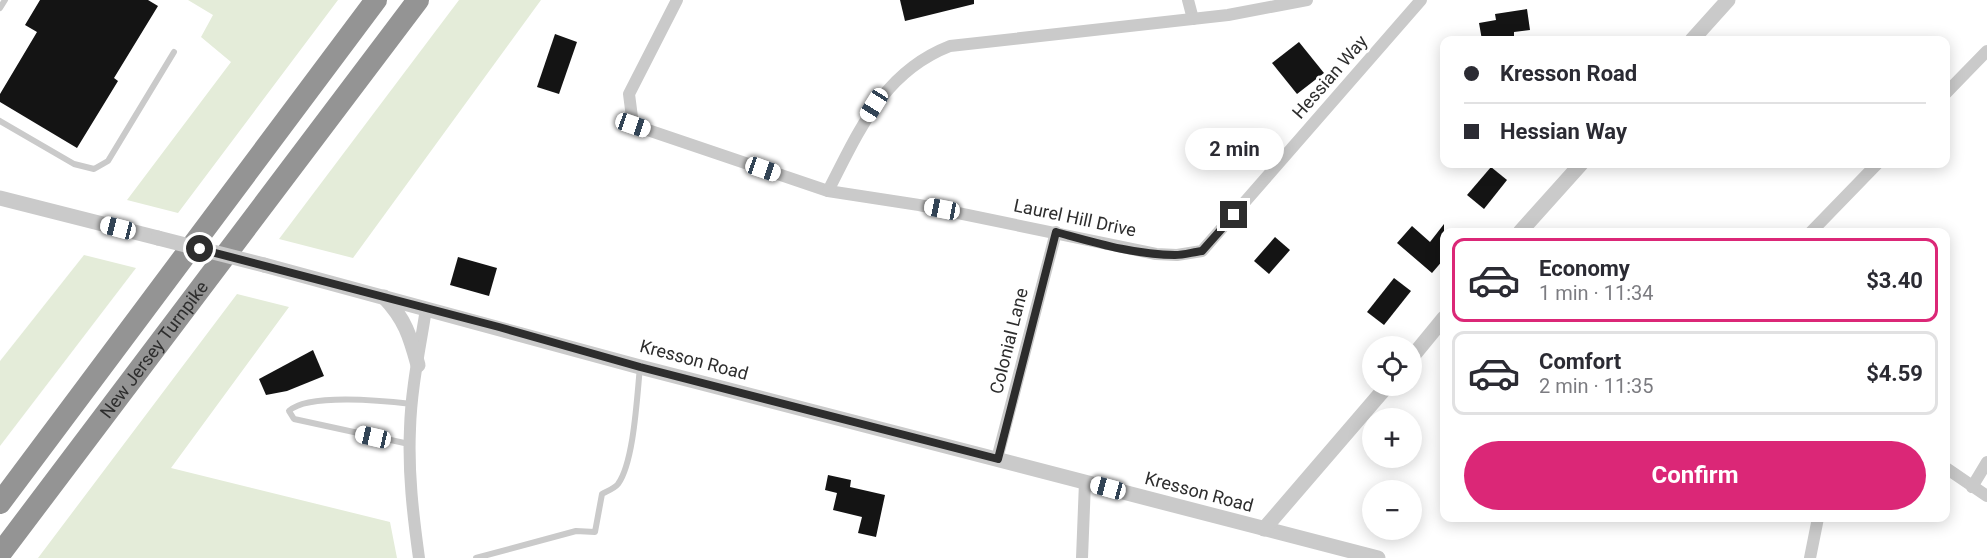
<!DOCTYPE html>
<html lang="en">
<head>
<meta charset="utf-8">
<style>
	body { margin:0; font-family:Roboto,sans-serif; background:#f7f7f7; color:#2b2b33; height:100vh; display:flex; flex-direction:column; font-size:22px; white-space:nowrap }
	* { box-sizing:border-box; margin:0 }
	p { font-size:20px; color:#7c7c81 }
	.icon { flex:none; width:33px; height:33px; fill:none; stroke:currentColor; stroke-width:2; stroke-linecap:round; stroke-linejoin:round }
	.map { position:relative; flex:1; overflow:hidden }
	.panel { position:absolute; left:1440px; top:228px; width:510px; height:294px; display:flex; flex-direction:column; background:#fff; border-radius:12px; box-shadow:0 3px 15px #0003 }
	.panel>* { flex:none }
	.top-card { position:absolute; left:1440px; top:36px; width:510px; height:132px; border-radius:12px; box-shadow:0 3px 15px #0003; display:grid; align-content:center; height:132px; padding:0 24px; background:#fff }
	.fabs { position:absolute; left:1362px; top:336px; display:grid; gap:12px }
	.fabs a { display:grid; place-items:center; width:60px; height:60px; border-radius:50%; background:#fff; box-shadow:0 3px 15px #0003; font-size:30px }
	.end { position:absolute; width:27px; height:27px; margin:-14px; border:8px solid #2d2d2d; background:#fff; box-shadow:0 0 0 3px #fff }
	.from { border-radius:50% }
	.bubble { position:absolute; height:42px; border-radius:21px; background:#fff; box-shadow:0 3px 15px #0003; font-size:20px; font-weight:700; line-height:42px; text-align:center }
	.car { position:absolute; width:18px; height:36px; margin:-18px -9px; border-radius:8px; box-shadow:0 0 4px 2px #0007; background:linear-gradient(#fff 24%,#345 0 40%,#fff 0 76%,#345 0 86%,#fff 0) }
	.top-card b { display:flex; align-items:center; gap:21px; height:57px; font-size:22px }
	.top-card b+b { border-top:2px solid #e1e1e2 }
	.top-card i { width:15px; height:15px; background:#2b2b33 }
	ul { padding:10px 0 0; list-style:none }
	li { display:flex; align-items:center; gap:18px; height:84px; margin:0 12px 9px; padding:0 12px; border:3px solid #e1e1e2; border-radius:12px }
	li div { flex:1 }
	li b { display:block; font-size:22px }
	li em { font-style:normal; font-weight:700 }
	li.current { border-color:#db2777 }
	li>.icon { width:54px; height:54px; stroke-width:1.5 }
	.primary-button { display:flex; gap:12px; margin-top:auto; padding:12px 24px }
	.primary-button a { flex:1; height:69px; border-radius:36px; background:#db2777; color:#fff; font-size:24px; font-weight:700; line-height:69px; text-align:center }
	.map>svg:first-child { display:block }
	.green { fill:#e4ecd9 }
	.building { fill:#141414 }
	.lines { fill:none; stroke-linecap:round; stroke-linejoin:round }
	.service { stroke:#cacaca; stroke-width:6 }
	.minor { stroke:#cacaca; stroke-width:12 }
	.tertiary { stroke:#cacaca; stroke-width:15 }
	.motorway { stroke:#949494; stroke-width:22 }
	.tertiary-bridge { stroke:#cacaca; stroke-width:15 }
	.route { stroke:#2d2d2d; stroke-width:8 }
	.labels { text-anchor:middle; stroke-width:6; stroke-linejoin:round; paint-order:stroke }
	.street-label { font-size:18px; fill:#2d2d2d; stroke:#fff }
</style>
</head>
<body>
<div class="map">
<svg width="1987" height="558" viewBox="0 0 1987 558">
	<rect width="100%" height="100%" fill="#fff"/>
	<g class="green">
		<path d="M188 0H338L178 213 127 200 231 62 201 37 213 15Z"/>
		<path d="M459 0H541L353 258 279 239Z"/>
		<path d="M84 255 136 268 0 446V361Z"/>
		<path d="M237 294 289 307 171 468 390 522 397 558H38Z"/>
	</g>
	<g class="building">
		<path d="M40 0H148L158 6 114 78 118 81 77 148 0 102V94L37 32 25 25Z"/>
		<path d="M900 0H974V4L905 21Z"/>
		<path d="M1527 9 1530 30 1514 32V37L1482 40 1479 23 1496 20 1495 14Z"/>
		<path d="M555 34 577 42 559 94 537 87Z"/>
		<path d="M1299 42 1324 73 1297 94 1272 63Z"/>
		<path d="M1491 167 1507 180 1484 209 1467 195Z"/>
		<path d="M1444 224V259L1432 273 1397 243 1412 226 1430 242Z"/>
		<path d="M1275 237 1290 250 1269 274 1254 261Z"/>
		<path d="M458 257 497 268 489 296 450 285Z"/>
		<path d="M1394 278 1411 291 1384 325 1367 312Z"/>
		<path d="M313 350 324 376 287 391 266 395 259 379Z"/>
		<path d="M828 475 851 480 850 487 885 495 876 537 858 533 862 517 833 510 837 493 825 490Z"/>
	</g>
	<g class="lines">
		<g class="service">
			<path d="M0 8 5 0"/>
			<path d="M0 121 74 164 94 169 108 161 174 52"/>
			<path d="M409 444 294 419 289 411C308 393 386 401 412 404"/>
			<path d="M476 558 576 531 595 532 602 494C607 491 614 489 618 484 634 462 637 396 640 367"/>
		</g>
		<g class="minor">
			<path d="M677 0 629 94 633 125 828 191 919 205 1156 254 1177 255 1202 251 1421 0"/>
			<path d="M1188 0 1193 19"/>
			<path d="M1946 93 1987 51"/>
			<path d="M828 191C859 131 883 72 950 46L1228 15 1307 0"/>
			<path d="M1811 232 1877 164"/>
			<path d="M997 459 1056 232"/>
			<path d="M1946 468 1987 496"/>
			<path d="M1972 487 1987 462"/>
			<path d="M419 558C413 515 408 472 410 429 411 389 420 348 426 309"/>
			<path d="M1082 558 1085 482"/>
			<path d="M1810 558 1818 518"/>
		</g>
		<g class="tertiary">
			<path d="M1692 40 1728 0"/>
			<path d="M0 198 158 238"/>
			<path d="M1520 232 1581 164"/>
			<path d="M264 265 640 367 1378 558"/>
			<path d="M384 297C405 319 410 336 418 365"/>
			<path d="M1412 357 1444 318"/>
			<path d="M1264 529 1387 386"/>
		</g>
		<g class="motorway">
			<path d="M0 503 376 0"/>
			<path id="s1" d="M0 554 418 0"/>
		</g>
		<path class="tertiary-bridge" d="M158 238 264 265"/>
	</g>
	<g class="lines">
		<path class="route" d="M200 249 499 327 640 367 998 459 1056 232C1093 242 1135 255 1175 255 1184 255 1193 252 1202 251L1234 215"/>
	</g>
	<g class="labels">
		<g class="street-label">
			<text transform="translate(1330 77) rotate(-49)" y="6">Hessian Way</text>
			<text transform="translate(1075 218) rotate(12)" y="6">Laurel Hill Drive</text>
			<text transform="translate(1009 341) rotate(-76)" y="6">Colonial Lane</text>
			<text dy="6" stroke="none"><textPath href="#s1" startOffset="256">New Jersey Turnpike</textPath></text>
			<text transform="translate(694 360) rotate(15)" y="6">Kresson Road</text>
			<text transform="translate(1199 492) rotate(15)" y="6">Kresson Road</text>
		</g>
	</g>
</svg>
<div class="fabs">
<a><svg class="icon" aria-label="locate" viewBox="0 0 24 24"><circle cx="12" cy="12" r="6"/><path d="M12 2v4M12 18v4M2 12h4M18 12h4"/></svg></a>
<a>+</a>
<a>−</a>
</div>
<i class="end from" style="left:200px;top:249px"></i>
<i class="end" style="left:1234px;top:215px"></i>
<div class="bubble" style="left:1185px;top:128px;width:99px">2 min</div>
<i class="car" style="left:874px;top:105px;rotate:212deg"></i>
<i class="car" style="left:633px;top:125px;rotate:109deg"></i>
<i class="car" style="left:763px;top:169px;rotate:109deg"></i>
<i class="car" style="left:942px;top:209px;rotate:281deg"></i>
<i class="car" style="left:118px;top:228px;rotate:284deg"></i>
<i class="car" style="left:373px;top:437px;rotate:283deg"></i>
<i class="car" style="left:1108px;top:488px;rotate:285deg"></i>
<div class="top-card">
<b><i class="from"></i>Kresson Road</b>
<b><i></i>Hessian Way</b>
</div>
<section class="panel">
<ul>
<li class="current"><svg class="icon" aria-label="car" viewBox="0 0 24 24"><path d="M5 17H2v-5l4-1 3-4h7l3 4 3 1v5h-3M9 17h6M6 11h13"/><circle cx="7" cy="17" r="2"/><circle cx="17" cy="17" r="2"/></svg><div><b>Economy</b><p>1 min · 11:34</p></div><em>$3.40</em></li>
<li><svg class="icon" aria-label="car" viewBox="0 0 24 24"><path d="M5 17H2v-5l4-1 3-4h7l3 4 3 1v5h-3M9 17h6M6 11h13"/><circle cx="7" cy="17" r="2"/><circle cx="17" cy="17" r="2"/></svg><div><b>Comfort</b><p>2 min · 11:35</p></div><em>$4.59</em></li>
</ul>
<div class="primary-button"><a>Confirm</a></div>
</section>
</div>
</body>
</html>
